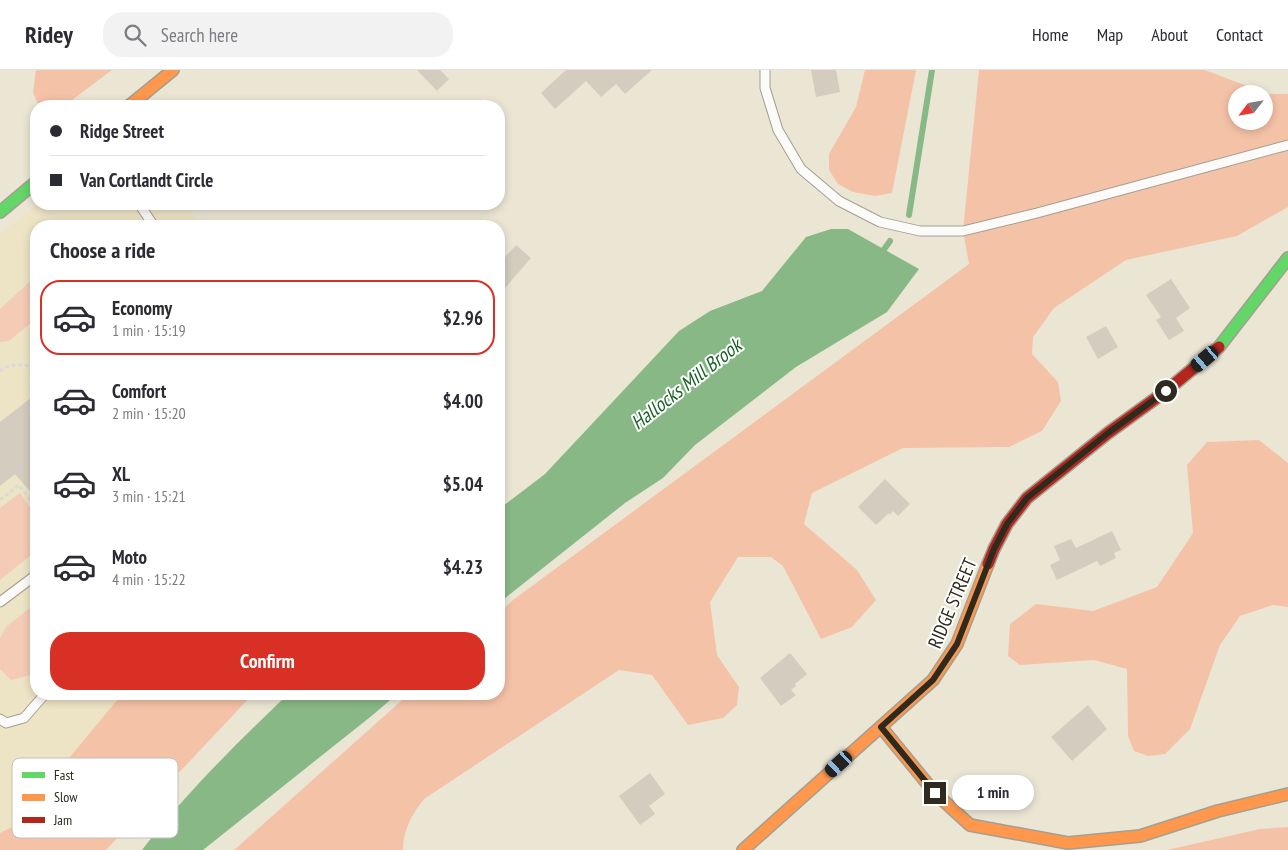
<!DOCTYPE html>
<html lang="en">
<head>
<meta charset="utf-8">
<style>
	body { margin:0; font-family:"PT Sans Narrow",sans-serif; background:#f2f2f3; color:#2b2b33; height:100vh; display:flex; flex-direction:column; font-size:19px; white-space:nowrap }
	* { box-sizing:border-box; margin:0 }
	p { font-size:16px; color:#7c7c81 }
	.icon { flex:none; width:28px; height:28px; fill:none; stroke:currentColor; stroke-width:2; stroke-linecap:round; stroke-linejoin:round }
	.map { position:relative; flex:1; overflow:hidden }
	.panel { position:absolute; left:30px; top:150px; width:475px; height:480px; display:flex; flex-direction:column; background:#fff; border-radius:20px; box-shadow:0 2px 8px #0003 }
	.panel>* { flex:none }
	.hud { position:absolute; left:30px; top:30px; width:475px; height:110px; border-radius:20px; box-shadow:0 2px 8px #0003; display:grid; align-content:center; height:110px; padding:0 20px; background:#fff }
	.needle { width:32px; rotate:239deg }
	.buttons { position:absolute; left:1228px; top:15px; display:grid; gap:10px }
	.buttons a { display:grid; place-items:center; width:45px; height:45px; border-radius:50%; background:#fff; box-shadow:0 2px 8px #0003; font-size:25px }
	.end { position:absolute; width:22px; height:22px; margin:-11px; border:6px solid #2e2b1e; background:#fff; box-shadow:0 0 0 2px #fff }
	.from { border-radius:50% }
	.bubble { position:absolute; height:35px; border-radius:18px; background:#fff; box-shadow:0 2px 8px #0003; font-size:16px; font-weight:700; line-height:35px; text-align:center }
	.car { position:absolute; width:15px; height:30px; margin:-15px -8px; border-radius:6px; box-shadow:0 0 4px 1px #0007; background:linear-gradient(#222 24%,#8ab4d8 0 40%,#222 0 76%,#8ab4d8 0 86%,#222 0) }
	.hud b { display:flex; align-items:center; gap:18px; height:48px; font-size:19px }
	.hud b+b { border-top:1px solid #e1e1e2 }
	.hud i { width:12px; height:12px; background:#2b2b33 }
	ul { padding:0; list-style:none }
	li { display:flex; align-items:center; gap:15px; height:75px; margin:0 10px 8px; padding:0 10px; border:2px solid transparent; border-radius:20px }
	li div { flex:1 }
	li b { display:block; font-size:19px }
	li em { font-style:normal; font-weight:700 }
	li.current { border-color:#d93025 }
	li>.icon { width:45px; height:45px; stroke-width:1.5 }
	h2 { padding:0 20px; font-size:22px; line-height:60px }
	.action { display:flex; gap:10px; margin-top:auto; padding:10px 20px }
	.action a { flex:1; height:58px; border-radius:20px; background:#d93025; color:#fff; font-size:20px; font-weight:700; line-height:58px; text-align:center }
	header { display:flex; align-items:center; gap:30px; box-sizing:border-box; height:70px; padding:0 25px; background:#fff; border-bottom:1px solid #e1e1e2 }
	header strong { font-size:24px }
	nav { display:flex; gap:28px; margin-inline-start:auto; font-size:18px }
	.search { width:350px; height:45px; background:#f2f2f3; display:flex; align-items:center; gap:12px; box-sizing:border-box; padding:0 18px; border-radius:20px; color:#7c7c81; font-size:19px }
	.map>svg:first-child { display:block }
	.built { fill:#ede4c5 }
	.green { fill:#f4cbb5 }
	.forest { fill:#f4c2a7; fill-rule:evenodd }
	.water { fill:#89b887 }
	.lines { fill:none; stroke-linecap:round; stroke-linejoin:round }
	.stream { stroke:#89b887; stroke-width:6 }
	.building { fill:#d3ccbf }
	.lane-casing { stroke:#a39f91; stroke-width:11 }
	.fast-casing { stroke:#a39f91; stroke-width:14 }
	.slow-casing { stroke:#a39f91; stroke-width:14 }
	.jam-casing { stroke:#a39f91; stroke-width:14 }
	.path { stroke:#dcdad4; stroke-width:3; stroke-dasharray:4 2.5; stroke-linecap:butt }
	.lane { stroke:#fcfbf9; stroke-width:9 }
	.fast { stroke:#63d668; stroke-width:11 }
	.slow { stroke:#ff974d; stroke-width:11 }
	.jam { stroke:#b3261e; stroke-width:11 }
	.route { stroke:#2e2b1e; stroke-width:6 }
	.labels { text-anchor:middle; stroke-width:4; stroke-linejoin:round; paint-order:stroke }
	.street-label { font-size:19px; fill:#2e2b1e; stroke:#fff }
	.water-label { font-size:20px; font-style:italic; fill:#196227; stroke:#fff }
	.key { fill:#fff; stroke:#c0bfbc; stroke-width:1 }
	.key-label { font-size:14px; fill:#2e2b1e }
</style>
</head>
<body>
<header>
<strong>Ridey</strong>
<div class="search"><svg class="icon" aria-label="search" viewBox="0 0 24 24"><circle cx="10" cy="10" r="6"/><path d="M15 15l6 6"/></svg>Search here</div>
<nav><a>Home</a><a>Map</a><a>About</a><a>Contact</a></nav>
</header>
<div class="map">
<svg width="1288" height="780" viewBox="0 0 1288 780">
	<rect width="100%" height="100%" fill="#ebe6d4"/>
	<path class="built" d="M38 134H186L201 156H36V624H157L0 772V164Z"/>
	<g class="green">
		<path d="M36 206V249L9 271 0 272V239Z"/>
		<path d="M20 423 36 446V481L0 510V438Z"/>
		<path d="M36 533V600L31 605 11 610 0 599V568L6 557Z"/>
	</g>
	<g class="forest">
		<path d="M36 0H112L64 36H39L33 23Z"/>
		<path d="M865 0H916L892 123 875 126 853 122 838 114 829 100V84L856 37Z"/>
		<path d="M979 0H1205L1268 24H1288V137L1237 166 1126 190 1054 238 1033 267 1032 284 1058 312 1061 331 1042 361 1009 377 903 378 812 423 804 454 857 500 876 530 852 557 821 569 783 496 771 487H738L710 532 717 585 739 617 737 635 723 648 688 655 652 605 619 600 424 729C412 744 403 760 403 780H234L409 624H499V543L513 530 969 194 963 161ZM1236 24H1264V51H1236Z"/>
		<path d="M1259 370 1288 393V537L1273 535 1240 546 1220 575 1190 659 1165 684 1148 686 1134 681 1128 666 1127 599 1094 590 1020 595 1008 586 1010 554 1036 534 1093 541 1157 517 1193 463 1187 395 1207 372Z"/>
		<path d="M120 624H253L106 780H0V763L12 757 118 629Z"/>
		<path d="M1288 757V780H1167L1260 759Z"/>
	</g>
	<g class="water">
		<path d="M831 159H848L919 199 887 242 796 297 695 375 663 408 625 433 499 533V439L545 404 679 261 710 241 762 221 806 167Z"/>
		<path d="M288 624H397L374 644 203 780H142C185 724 237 673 288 624Z"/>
	</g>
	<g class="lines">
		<g class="stream">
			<path d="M909 145 932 0"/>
			<path d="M880 185 890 171"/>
		</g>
	</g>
	<g class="building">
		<path d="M417 0H440L449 9 437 21Z"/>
		<path d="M566 0H652L625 24 616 14 601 27 586 11 555 39 541 23Z"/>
		<path d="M811 0H836L840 22 816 27Z"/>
		<path d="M516 175 531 188 499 225V194Z"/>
		<path d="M1171 209 1190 238 1176 248 1184 261 1169 270 1156 250 1161 247 1146 225Z"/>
		<path d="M1106 256 1118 277 1098 289 1086 267Z"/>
		<path d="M36 324V428L15 404 0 416V352Z"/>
		<path d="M885 409 910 434 898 446 893 441 890 445 889 443 876 455 858 437Z"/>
		<path d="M1112 461 1121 480 1114 483 1116 488 1100 496 1097 491 1057 510 1050 495 1060 490 1054 476 1071 469 1076 478Z"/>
		<path d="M790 583 807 604 795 614 796 616 791 620 796 625 781 636 760 608Z"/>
		<path d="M1088 635 1107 659 1072 691 1051 667Z"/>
		<path d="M650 703 665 724 649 736 655 744 640 755 619 726Z"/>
	</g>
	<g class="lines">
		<defs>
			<g id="lane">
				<path d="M765 0V18L778 60 801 99 839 131 880 152 920 161H963L1037 143 1288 75"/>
				<path d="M139 134 154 156"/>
				<path d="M0 532 36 505"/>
				<path d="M0 649 6 653 24 648 45 624"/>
			</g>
			<g id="fast">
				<path d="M0 142 36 112"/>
				<path d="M1219 277 1288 188"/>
			</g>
			<g id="slow">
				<path d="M129 36 173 0"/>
				<path d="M881 657 935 723 970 755 1068 773 1140 766 1218 741 1288 724"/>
				<path d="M743 780 933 610 957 574 988 494"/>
			</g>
			<path id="jam" d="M988 494 994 479 1007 454 1027 428 1108 363 1166 321 1219 277"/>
		</defs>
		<use href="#lane" class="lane-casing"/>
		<use href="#fast" class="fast-casing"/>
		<use href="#slow" class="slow-casing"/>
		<use href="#jam" class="jam-casing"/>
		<g class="path">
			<path d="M0 301C11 292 23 295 36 297"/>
			<path d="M0 430 19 415 36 438"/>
		</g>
		<use href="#lane" class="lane"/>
		<use href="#fast" class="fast"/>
		<use href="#slow" class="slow"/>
		<use href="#jam" class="jam"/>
	</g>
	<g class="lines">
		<path class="route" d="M935 723 881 657 933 610 957 574 994 479 1007 454 1027 428 1108 363 1166 321"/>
	</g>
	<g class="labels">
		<g class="street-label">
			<text transform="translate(952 533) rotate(-67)" y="7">RIDGE STREET</text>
		</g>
		<g class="water-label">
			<text transform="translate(686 314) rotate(-38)" y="7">Hallocks Mill Brook</text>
		</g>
	</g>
	<rect x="12" y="688" width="166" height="80" rx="8" class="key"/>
	<rect x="22" y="702" width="23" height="6" fill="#63d668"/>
	<rect x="22" y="724" width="23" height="7" fill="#ff974d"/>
	<rect x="22" y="747" width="23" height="6" fill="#b3261e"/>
	<g class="key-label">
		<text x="54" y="710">Fast</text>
		<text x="54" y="732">Slow</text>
		<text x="54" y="755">Jam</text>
	</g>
</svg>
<div class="buttons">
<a><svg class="needle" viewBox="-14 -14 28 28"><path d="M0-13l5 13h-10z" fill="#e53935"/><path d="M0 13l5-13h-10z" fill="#7c7c81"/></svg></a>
</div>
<i class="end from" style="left:1166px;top:321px"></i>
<i class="end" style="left:935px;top:723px"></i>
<div class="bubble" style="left:952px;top:705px;width:82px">1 min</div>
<i class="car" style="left:1205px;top:289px;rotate:230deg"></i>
<i class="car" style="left:839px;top:694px;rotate:228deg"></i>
<div class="hud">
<b><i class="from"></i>Ridge Street</b>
<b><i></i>Van Cortlandt Circle</b>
</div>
<section class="panel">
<h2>Choose a ride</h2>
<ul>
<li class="current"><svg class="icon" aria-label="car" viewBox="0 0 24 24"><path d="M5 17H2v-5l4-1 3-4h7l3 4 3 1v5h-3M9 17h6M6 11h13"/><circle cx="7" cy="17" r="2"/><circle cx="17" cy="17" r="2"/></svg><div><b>Economy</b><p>1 min · 15:19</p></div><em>$2.96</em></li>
<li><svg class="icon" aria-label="car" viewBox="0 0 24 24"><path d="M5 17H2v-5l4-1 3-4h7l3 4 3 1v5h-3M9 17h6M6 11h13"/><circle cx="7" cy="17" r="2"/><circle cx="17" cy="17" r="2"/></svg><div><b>Comfort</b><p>2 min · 15:20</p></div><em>$4.00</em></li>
<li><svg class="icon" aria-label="car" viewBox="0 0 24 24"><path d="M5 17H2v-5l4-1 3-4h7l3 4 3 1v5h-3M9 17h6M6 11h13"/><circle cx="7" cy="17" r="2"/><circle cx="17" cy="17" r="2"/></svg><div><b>XL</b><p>3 min · 15:21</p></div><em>$5.04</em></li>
<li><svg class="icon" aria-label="car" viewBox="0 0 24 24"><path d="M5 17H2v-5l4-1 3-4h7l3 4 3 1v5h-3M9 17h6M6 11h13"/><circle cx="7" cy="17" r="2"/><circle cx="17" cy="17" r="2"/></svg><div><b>Moto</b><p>4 min · 15:22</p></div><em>$4.23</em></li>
</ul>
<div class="action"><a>Confirm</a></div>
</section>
</div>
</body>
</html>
